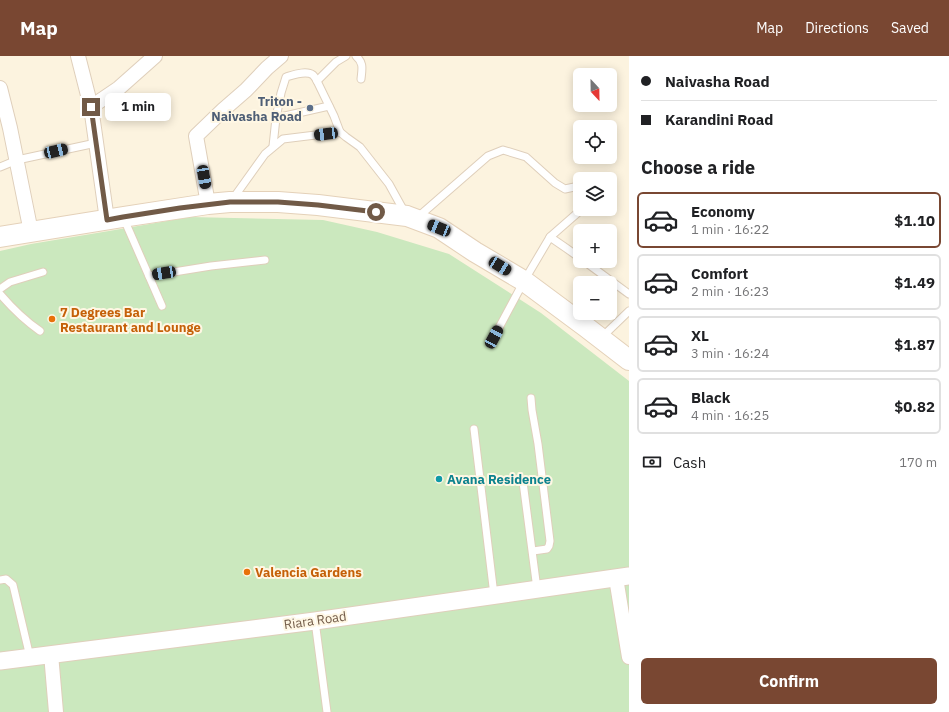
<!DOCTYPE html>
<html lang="en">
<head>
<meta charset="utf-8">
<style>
	body { margin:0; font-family:"IBM Plex Sans",sans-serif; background:#f6f6f6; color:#202124; height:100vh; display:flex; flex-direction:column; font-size:15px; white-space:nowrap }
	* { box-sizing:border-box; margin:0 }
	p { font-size:13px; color:#757577 }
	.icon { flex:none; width:22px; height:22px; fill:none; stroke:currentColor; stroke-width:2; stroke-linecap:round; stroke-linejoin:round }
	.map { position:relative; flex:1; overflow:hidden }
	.side { display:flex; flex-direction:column; background:#fff; width:320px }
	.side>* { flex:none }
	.top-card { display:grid; align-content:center; height:88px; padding:0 12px; background:#fff }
	.needle { width:26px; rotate:158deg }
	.tools { position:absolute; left:573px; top:12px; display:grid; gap:8px }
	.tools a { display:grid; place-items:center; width:44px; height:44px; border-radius:6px; background:#fff; box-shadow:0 2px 10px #0003; font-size:20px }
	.end { position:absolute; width:18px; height:18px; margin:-9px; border:5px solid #715a47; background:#fff; box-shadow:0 0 0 2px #fff }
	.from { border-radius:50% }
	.bubble { position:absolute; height:28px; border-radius:6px; background:#fff; box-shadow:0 2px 10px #0003; font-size:13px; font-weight:700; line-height:28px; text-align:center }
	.car { position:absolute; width:12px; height:24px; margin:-12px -6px; border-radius:5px; box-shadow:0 0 3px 1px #0007; background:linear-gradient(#222 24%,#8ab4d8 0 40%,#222 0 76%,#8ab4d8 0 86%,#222 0) }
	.top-card b { display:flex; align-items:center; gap:14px; height:38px; font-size:15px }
	.top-card b+b { border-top:1px solid #e0e0e0 }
	.top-card i { width:10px; height:10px; background:#202124 }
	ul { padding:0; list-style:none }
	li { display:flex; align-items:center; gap:12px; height:56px; margin:0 8px 6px; padding:0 4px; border:2px solid #e0e0e0; border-radius:6px }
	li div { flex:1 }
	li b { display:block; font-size:15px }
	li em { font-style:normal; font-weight:700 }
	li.on { border-color:#794732 }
	li>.icon { width:36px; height:36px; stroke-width:1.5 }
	h2 { padding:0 12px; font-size:18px; line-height:48px }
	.pay { display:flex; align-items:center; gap:10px; height:44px; padding:0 12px; font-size:15px }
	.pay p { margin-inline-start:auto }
	.primary-button { display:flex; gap:8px; margin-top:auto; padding:8px 12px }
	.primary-button a { flex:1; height:46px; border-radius:6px; background:#794732; color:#fff; font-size:16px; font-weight:700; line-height:46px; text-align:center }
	header { display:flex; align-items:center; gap:24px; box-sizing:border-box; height:56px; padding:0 20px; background:#794732; color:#fff }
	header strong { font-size:19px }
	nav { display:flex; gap:22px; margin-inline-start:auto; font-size:14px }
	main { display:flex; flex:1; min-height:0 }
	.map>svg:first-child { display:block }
	.green { fill:#cbe8be }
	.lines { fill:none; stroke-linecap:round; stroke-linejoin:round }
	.service-casing { stroke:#dfcfbb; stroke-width:9 }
	.minor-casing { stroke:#dfcfbb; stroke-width:16 }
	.tertiary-casing { stroke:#dfcfbb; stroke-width:19 }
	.secondary-casing { stroke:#e4d1b9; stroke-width:22 }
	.service { stroke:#fff; stroke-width:7 }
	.minor { stroke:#fff; stroke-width:14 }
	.tertiary { stroke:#fff; stroke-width:17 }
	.secondary { stroke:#fff; stroke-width:20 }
	.route { stroke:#715a47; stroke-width:5 }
	.service-dot { fill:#5c6f8a; stroke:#fff7e4; stroke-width:1.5 }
	.food-dot { fill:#e8710a; stroke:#fff7e4; stroke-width:1.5 }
	.culture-dot { fill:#0f9aa8; stroke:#fff7e4; stroke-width:1.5 }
	.labels { text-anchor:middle; stroke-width:4; stroke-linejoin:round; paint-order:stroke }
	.service-label { font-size:13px; font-weight:bold; fill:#4e5e75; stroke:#fff7e4; text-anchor:end }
	.food-label { font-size:13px; font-weight:bold; fill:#c56008; stroke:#fff7e4; text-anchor:start }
	.culture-label { font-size:13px; font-weight:bold; fill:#0d838f; stroke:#fff7e4; text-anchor:start }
	.street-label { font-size:13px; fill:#715a47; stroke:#fff7e4 }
</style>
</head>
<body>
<header>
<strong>Map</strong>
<nav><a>Map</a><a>Directions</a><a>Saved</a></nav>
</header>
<main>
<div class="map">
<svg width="629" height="656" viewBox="0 0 629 656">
	<rect width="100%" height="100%" fill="#fcf3df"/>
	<path class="green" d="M190 161 323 164 377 176 449 198 541 257 629 325V656H0V195L31 188 109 175Z"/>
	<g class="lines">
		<defs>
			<g id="service">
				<path d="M356 0C364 7 362 13 361 23"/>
				<path d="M317 25 336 6 346 0"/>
				<path d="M276 62 329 50"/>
				<path d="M273 90 276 62 281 37 286 21C293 19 306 14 313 19 314 20 316 23 317 25L334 60 340 76"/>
				<path d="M0 111 17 104 96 87"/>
				<path d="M610 130 611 129"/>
				<path d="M232 144 265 98 283 83 340 76 346 81 360 91 389 128 405 157"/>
				<path d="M418 161 488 100 503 94 526 101 555 127 565 133 579 130"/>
				<path d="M124 163 162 250"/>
				<path d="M550 181 566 192 580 202"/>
				<path d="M584 205 629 238"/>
				<path d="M149 220 211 210 265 204"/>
				<path d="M0 233 10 226 43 216"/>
				<path d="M0 238C12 252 24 264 40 275"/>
				<path d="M494 281 524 225 550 181 582 153"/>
				<path d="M601 282 629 255"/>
				<path d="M531 342 532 354 538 388 550 485 549 490 547 493 533 495"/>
				<path d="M474 373 494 539"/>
				<path d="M523 426 537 533"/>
				<path d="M0 524 6 523 13 529 30 601"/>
				<path d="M315 565 327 656"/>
			</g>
			<g id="minor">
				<path d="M78 0 91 51 107 164"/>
				<path d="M0 32 10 72 31 176"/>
				<path d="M91 51 119 32 155 0"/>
				<path d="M208 148 196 80 223 54 246 34 267 12 281 0"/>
				<path d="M616 522 629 601"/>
				<path d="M51 598 56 656"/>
			</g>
			<path id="tertiary" d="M0 605 315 565 629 520"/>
			<path id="secondary" d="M0 181 123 161 208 148 230 146H278L318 149 407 160 439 172 475 196 524 225 586 271 629 304"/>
		</defs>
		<use href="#service" class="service-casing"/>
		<use href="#minor" class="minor-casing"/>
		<use href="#tertiary" class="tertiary-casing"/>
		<use href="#secondary" class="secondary-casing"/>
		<use href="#service" class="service"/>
		<use href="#minor" class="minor"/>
		<use href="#tertiary" class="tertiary"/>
		<use href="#secondary" class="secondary"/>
	</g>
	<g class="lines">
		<path class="route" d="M91 51 107 164 123 161 180 152 230 146H278L318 149 376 156"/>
	</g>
	<circle class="service-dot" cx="310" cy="52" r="4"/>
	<g class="food-dot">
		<circle cx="52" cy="263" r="4"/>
		<circle cx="247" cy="516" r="4"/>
	</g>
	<circle class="culture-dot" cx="439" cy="423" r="4"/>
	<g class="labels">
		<g class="service-label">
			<text x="302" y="50">Triton -<tspan x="302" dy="15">Naivasha Road</tspan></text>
		</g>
		<g class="food-label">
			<text x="60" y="261">7 Degrees Bar<tspan x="60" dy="15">Restaurant and Lounge</tspan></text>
			<text x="255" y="521">Valencia Gardens</text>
		</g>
		<g class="culture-label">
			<text x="447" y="428">Avana Residence</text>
		</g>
		<g class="street-label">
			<text transform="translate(315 564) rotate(-8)" y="5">Riara Road</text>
		</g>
	</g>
</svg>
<div class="tools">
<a><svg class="needle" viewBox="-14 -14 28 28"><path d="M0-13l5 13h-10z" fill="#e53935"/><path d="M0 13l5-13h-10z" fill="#757577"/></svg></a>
<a><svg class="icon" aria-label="locate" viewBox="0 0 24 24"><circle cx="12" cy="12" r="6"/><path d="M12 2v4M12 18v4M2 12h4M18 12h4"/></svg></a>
<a><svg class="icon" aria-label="layers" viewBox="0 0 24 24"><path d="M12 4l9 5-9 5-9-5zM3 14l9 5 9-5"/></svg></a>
<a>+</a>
<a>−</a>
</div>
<i class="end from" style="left:376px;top:156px"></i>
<i class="end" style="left:91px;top:51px"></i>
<div class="bubble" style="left:105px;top:37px;width:66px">1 min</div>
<i class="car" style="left:326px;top:78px;rotate:263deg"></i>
<i class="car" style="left:56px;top:95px;rotate:77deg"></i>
<i class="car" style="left:204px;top:121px;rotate:170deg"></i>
<i class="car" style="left:439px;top:172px;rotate:292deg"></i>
<i class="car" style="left:500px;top:210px;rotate:121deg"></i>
<i class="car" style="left:164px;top:217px;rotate:261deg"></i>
<i class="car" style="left:494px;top:281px;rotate:28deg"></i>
</div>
<section class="side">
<div class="top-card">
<b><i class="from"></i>Naivasha Road</b>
<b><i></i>Karandini Road</b>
</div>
<h2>Choose a ride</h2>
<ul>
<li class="on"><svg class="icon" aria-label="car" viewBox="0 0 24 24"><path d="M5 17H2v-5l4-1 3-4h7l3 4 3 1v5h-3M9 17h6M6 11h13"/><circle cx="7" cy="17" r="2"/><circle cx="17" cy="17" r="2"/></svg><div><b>Economy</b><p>1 min · 16:22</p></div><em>$1.10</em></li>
<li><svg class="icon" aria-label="car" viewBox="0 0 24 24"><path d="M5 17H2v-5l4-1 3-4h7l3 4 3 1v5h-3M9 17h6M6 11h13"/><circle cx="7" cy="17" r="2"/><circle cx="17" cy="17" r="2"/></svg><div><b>Comfort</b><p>2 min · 16:23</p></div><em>$1.49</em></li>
<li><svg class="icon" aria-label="car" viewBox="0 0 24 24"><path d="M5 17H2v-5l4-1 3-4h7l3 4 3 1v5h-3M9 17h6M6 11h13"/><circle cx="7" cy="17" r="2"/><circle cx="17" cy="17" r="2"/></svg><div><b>XL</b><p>3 min · 16:24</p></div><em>$1.87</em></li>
<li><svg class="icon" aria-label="car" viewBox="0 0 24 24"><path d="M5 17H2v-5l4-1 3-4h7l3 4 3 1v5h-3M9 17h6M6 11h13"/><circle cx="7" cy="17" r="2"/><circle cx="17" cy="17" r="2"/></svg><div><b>Black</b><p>4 min · 16:25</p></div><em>$0.82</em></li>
</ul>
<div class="pay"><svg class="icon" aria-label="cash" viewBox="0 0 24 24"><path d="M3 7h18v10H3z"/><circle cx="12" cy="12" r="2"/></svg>Cash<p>170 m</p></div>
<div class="primary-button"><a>Confirm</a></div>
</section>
</main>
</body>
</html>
